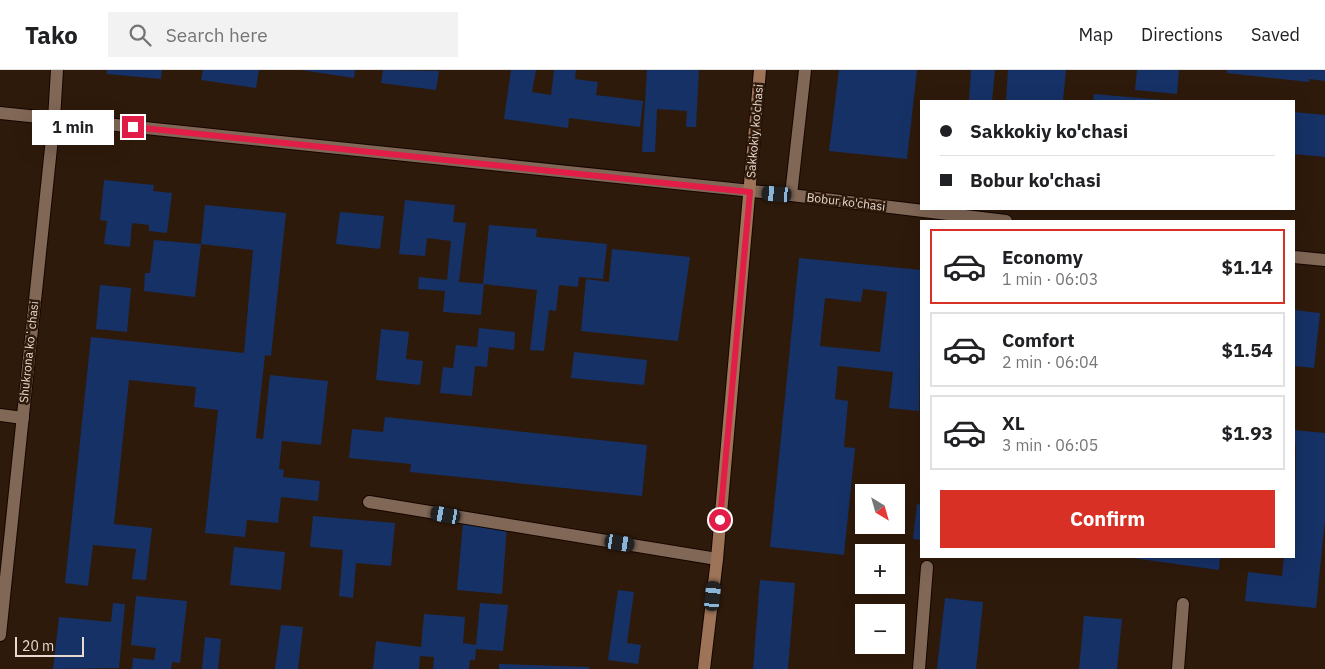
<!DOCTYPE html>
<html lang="en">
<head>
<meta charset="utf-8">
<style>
	body { margin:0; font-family:"IBM Plex Sans",sans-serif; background:#f2f2f2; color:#202124; height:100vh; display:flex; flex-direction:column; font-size:19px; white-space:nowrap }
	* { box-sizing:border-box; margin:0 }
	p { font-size:16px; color:#757577 }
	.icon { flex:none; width:28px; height:28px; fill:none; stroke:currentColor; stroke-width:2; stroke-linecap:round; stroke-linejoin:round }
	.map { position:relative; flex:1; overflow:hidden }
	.drawer { position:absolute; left:920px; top:150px; width:375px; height:338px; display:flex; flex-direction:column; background:#fff; border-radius:0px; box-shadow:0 5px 20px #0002 }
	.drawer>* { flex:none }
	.hud { position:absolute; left:920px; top:30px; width:375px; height:110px; border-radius:0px; box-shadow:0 5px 20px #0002; display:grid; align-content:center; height:110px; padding:0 20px; background:#fff }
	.needle { width:32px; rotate:143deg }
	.controls { position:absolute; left:855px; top:414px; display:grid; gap:10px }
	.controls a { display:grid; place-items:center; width:50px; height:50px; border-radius:0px; background:#fff; box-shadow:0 5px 20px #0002; font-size:25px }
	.scale { position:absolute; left:15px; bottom:12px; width:69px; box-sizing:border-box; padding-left:5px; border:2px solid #e9dad1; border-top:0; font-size:14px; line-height:18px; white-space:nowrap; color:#e9dad1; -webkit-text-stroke:4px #2e1a0b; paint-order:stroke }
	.end { position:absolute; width:22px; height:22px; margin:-11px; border:6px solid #e11d48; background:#fff; box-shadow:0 0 0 2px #fff }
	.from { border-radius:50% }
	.bubble { position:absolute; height:35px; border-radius:0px; background:#fff; box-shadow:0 5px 20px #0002; font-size:16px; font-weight:800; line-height:35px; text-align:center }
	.car { position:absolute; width:15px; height:30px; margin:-15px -8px; border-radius:6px; box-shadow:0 0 4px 1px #0007; background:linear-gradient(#222 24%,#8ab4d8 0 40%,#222 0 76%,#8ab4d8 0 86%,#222 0) }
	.hud b { display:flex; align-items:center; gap:18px; height:48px; font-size:19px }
	.hud b+b { border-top:1px solid #e0e0e0 }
	.hud i { width:12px; height:12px; background:#202124 }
	ul { padding:9px 0 0; list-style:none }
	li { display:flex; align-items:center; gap:15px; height:75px; margin:0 10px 8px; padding:0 10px; border:2px solid #e0e0e0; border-radius:0px }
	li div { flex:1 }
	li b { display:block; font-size:19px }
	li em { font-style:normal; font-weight:800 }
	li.on { border-color:#d93025 }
	li>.icon { width:45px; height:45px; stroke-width:1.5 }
	.primary-button { display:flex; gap:10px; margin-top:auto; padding:10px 20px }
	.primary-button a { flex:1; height:58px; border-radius:0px; background:#d93025; color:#fff; font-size:20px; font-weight:800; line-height:58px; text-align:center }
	header { display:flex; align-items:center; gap:30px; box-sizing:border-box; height:70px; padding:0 25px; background:#fff; border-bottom:1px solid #e0e0e0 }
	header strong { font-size:24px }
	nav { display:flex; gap:28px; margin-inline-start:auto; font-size:18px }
	.search { width:350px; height:45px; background:#f2f2f2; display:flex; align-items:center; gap:12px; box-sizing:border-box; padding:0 18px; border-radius:0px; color:#757577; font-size:19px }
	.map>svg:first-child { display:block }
	.building { fill:#163166; fill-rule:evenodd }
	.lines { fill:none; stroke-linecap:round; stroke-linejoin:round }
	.lane-casing { stroke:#160500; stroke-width:14 }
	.street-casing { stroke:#160500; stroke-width:14 }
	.secondary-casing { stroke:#160500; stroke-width:14 }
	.lane { stroke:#806756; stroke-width:12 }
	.street { stroke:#806756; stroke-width:12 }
	.secondary { stroke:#9d7457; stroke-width:12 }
	.route { stroke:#e11d48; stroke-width:6 }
	.labels { text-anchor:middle; stroke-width:5; stroke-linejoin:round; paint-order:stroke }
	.street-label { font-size:12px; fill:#e9dad1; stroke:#2e1a0b }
</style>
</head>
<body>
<header>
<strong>Tako</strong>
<div class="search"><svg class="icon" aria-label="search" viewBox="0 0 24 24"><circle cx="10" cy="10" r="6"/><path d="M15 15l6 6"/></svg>Search here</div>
<nav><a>Map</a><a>Directions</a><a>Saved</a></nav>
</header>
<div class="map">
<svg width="1325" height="599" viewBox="0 0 1325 599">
	<rect width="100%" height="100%" fill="#2e1a0b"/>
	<g class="building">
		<path d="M107 0H162L161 9 107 4Z"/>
		<path d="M203 0H259L256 18 201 10Z"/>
		<path d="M301 0H355L354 8Z"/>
		<path d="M383 0 439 1 436 20 381 13Z"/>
		<path d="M511 0H536L532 22 551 25 554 0H576L575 9 598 12 596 25 643 31 640 57 569 48 568 58 504 49Z"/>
		<path d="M647 0H699L696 57H686L687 41 657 39 655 82H642Z"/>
		<path d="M839 0H917L907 89 829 81Z"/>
		<path d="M971 0H995L992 31H969Z"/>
		<path d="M1008 0H1066L1063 31H1006Z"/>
		<path d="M1137 0H1179L1177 24 1135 20Z"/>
		<path d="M1227 0H1325V11L1309 9V12L1227 3Z"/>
		<path d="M1094 24 1163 30V31H1093Z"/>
		<path d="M1294 42 1325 45V87L1294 84Z"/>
		<path d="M104 110 154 115 153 121 172 123 167 163 149 161V155L132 153 130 177 104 174 107 151 100 150Z"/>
		<path d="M405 130 455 135 453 152 466 153 459 212 484 214 481 245 443 242 445 221 418 219 419 207 447 210 451 171 427 168 425 186 399 184Z"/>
		<path d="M205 135 286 143 271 286 265 285 256 368 263 369 270 305 328 311 321 375 282 371 279 399 284 400 283 407 320 411 318 431 281 427 278 453 247 450 245 467 205 463 218 340 194 337 196 317 129 310 114 454 152 458 146 510 132 509 136 479 93 475 88 516 65 513 91 267 244 283 253 180 201 174Z"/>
		<path d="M340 142 384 146 380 179 336 174Z"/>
		<path d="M489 155 537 159 536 167 607 174 603 209 579 207 578 217 559 215 556 241 549 240 544 281 530 280 537 220 483 214Z"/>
		<path d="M154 170 201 174 195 227 144 221 145 203H150Z"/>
		<path d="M612 179 690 187 678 271 581 261 586 209 609 212Z"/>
		<path d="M799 188 921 200 919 341 889 338 893 302 838 296 835 329 848 331 844 377 855 378 844 485 770 477ZM863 219 887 222 880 282 820 276 825 228 861 232Z"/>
		<path d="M100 215 131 218 127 262 96 259Z"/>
		<path d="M1294 240 1320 243 1314 298 1294 296Z"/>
		<path d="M479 258 515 262 514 280 489 277 487 297 475 296 472 326 440 323 443 297 453 298 456 275 477 277Z"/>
		<path d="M381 259 409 262 406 289 423 291 420 315 376 310Z"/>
		<path d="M574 282 647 290 644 315 571 308Z"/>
		<path d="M385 347 647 375 642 426 410 402 411 394 349 388 352 359 383 362Z"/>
		<path d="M1294 360 1325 363V450L1316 538 1245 531 1248 502 1282 506 1284 486H1294L1296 379Z"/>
		<path d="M917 434 921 435V470L913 469Z"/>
		<path d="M313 446 395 453 391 496 356 493 353 528 339 526 343 480 310 477Z"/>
		<path d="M463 453 507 456 502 524 457 520Z"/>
		<path d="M234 477 285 482 281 520 230 515Z"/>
		<path d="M1118 486H1220L1219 500Z"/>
		<path d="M760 510 795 513 788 599H753Z"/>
		<path d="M618 520 634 522 627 573 641 575 638 594 608 590Z"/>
		<path d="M136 526 187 531 180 593 172 592 171 599H132L133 588 154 590 156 578 131 575Z"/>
		<path d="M945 528 983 532 976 599H937Z"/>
		<path d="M113 533 125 534 119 598 53 599 59 547 111 552Z"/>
		<path d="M480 533 508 535 503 581 476 579 475 590H470L469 599H433L434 587 420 586 419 599H373L376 571 421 577 424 544 465 547 463 573 476 575Z"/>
		<path d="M1084 546 1122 549 1117 599H1079Z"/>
		<path d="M281 555 303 557 298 599H275Z"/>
		<path d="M205 567 221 569 218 599H202Z"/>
		<path d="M499 594 589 597V599H499Z"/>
	</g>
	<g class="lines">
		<defs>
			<g id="lane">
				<path d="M791 125 805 0"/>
				<path d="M0 345 23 348"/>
				<path d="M369 432 717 489"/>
				<path d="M919 599 927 497"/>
				<path d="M1178 599 1183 534"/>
			</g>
			<g id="street">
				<path d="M0 43 791 125 1006 151"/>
				<path d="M1294 187 1325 190"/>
				<path d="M0 565 54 49 57 0"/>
			</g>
			<path id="secondary" d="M704 599 717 489 760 0"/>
		</defs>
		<use href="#lane" class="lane-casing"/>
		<use href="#street" class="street-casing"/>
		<use href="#secondary" class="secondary-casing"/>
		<use href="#lane" class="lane"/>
		<use href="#street" class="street"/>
		<use href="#secondary" class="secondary"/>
	</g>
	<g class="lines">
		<path class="route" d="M133 57 750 122 720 450"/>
	</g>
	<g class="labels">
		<g class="street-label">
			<text transform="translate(755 61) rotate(-85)" y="4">Sakkokiy ko'chasi</text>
			<text transform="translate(846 132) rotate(7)" y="4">Bobur ko'chasi</text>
			<text transform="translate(29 282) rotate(-84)" y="4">Shukrona koʻchasi</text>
		</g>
	</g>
</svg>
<div class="controls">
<a><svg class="needle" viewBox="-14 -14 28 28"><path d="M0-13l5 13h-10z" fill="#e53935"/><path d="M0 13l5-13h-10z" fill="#757577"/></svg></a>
<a>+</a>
<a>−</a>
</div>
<div class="scale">20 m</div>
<i class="end from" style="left:720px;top:450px"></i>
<i class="end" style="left:133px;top:57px"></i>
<div class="bubble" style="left:32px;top:40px;width:82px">1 min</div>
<i class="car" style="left:777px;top:124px;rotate:275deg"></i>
<i class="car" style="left:446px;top:445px;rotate:280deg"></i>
<i class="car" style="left:620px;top:473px;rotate:99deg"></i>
<i class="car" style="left:713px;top:526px;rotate:6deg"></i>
<div class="hud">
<b><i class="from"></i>Sakkokiy ko'chasi</b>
<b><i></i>Bobur ko'chasi</b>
</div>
<section class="drawer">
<ul>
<li class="on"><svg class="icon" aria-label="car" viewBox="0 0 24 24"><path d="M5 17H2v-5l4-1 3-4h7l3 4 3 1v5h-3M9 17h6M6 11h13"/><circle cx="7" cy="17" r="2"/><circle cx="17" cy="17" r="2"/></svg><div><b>Economy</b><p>1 min · 06:03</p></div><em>$1.14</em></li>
<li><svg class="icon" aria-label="car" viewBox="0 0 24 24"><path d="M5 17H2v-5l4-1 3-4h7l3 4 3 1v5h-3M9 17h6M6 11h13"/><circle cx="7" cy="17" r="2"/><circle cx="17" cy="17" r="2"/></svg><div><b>Comfort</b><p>2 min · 06:04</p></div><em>$1.54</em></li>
<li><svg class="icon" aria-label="car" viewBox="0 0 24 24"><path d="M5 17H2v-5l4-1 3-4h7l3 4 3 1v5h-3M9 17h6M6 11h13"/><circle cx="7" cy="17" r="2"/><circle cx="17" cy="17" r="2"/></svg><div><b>XL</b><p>3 min · 06:05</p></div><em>$1.93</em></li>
</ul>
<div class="primary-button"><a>Confirm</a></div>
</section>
</div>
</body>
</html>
